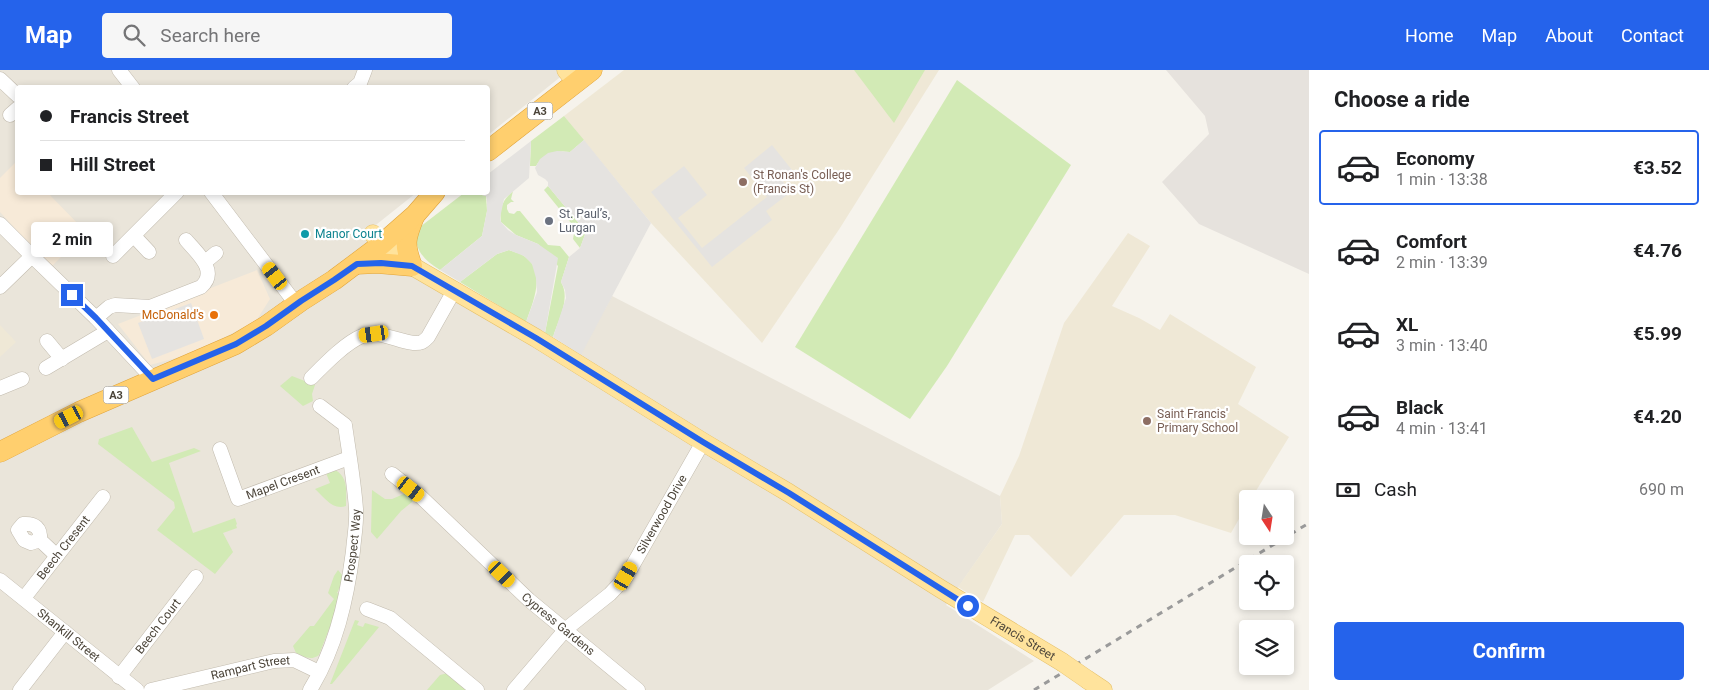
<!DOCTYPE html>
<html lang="en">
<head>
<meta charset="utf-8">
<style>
	body { margin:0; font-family:Roboto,sans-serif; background:#f6f6f6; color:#202124; height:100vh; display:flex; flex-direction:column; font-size:19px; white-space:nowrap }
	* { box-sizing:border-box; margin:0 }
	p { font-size:16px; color:#757577 }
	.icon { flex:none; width:28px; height:28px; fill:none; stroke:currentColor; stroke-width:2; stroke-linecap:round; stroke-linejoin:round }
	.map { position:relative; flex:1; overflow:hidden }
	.drawer { display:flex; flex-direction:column; background:#fff; width:400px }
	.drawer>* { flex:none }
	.guide { position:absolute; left:15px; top:15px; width:475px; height:110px; border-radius:5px; box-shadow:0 2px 8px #0003; display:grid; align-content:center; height:110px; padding:0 25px; background:#fff }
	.needle { width:32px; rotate:168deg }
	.fabs { position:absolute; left:1239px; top:420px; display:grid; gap:10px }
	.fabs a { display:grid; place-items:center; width:55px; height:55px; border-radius:5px; background:#fff; box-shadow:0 2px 8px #0003; font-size:25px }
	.end { position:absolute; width:22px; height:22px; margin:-11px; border:6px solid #2563eb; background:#fff; box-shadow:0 0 0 2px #fff }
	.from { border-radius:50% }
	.bubble { position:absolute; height:35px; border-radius:5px; background:#fff; box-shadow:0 2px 8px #0003; font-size:16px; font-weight:700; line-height:35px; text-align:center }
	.car { position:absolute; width:15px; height:30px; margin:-15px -8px; border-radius:6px; box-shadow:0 0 4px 1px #0007; background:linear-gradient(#f5c518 24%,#345 0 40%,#f5c518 0 76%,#345 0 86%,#f5c518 0) }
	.guide b { display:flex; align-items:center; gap:18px; height:48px; font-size:19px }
	.guide b+b { border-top:1px solid #e0e0e0 }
	.guide i { width:12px; height:12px; background:#202124 }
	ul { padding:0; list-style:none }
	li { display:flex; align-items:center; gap:15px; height:75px; margin:0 10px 8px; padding:0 15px; border:2px solid transparent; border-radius:5px }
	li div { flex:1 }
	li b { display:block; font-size:19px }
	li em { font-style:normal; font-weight:700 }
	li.selected { border-color:#2563eb }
	li>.icon { width:45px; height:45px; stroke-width:1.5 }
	h2 { padding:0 25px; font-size:22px; line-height:60px }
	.pay { display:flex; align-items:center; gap:12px; height:55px; padding:0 25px; font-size:19px }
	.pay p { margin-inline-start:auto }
	.cta { display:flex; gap:10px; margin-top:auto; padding:10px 25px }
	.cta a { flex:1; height:58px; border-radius:5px; background:#2563eb; color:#fff; font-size:20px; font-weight:700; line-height:58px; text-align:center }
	header { display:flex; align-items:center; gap:30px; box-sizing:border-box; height:70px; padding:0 25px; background:#2563eb; color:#fff }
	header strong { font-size:24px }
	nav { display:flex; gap:28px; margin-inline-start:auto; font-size:18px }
	.search { width:350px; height:45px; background:#f6f6f6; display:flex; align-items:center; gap:12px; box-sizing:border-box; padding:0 18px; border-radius:5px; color:#757577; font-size:19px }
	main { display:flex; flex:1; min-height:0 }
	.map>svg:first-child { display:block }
	.residential { fill:#eae5da }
	.commercial { fill:#f7ead8 }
	.industrial { fill:#e6e2dd }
	.education { fill:#efe8d6 }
	.green { fill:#d2eab5 }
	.parking { fill:#e5e3e0 }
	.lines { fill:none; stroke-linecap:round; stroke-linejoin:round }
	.minor-casing { stroke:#c2bbae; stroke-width:15 }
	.major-casing { stroke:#e6c16a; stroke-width:19 }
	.highway-casing { stroke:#e0a43c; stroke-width:21 }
	.minor { stroke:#fff; stroke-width:14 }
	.major { stroke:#ffe39c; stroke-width:18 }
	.highway { stroke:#ffcf6e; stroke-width:20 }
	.rail { stroke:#9a9a9a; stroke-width:3; stroke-dasharray:6 6; stroke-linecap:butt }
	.major-bridge-casing { stroke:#e6c16a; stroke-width:19; stroke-linecap:butt }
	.major-bridge { stroke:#ffe39c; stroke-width:18 }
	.route { stroke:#2563eb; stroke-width:6 }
	.education-dot { fill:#8d6e63; stroke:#fff; stroke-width:2 }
	.worship-dot { fill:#6b7280; stroke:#fff; stroke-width:2 }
	.culture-dot { fill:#0f9aa8; stroke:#fff; stroke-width:2 }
	.food-dot { fill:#e8710a; stroke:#fff; stroke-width:2 }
	.labels { text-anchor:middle; stroke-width:4.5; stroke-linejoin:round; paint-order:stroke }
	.shield { fill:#fff; stroke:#817c74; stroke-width:1 }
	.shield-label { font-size:11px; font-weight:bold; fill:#4b4439 }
	.education-label { font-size:12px; fill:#785e54; stroke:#fff; text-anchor:start }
	.worship-label { font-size:12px; fill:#5b616d; stroke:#fff; text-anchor:start }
	.culture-label { font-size:12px; fill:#0d838f; stroke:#fff; text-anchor:start }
	.food-label { font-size:12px; fill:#c56008; stroke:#fff; text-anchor:end }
	.street-label { font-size:12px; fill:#4b4439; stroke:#fff }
</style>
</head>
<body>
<header>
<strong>Map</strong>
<div class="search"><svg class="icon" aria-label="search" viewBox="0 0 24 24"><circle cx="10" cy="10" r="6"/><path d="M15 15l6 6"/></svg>Search here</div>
<nav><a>Home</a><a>Map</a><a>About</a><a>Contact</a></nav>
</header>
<main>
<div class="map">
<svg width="1309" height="620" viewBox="0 0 1309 620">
	<rect width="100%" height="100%" fill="#f6f3ec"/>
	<path class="residential" d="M0 0H569L488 65V18H18V122L416 123 367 162 576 292 612 226 1000 426 1002 454 946 535 1034 591 988 620H0Z"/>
	<g class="commercial">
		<path d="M17 91 18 122 48 123 86 162 50 198 0 142V108Z"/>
		<path d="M257 200 270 229 256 251 223 268 180 287 150 295 118 254Z"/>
	</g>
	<path class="industrial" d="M1166 0H1309V204L1199 154 1162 112 1209 64 1205 46Z"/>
	<g class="education">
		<path d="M624 0H939L840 158 762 273 651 153 564 46Z"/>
		<path d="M1128 163 1150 176 1112 236 1139 248 1160 260 1170 244 1256 297 1238 334 1289 367 1251 429H1248L1247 435 1231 463 1175 445H1124L1071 507 1029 465H1015L983 532 958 517 1002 454 1000 426 1019 386 1064 253Z"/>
		<path d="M0 255 16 272 0 287Z"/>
	</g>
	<g class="green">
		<path d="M854 0H925L894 53Z"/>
		<path d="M957 10 1071 95 947 296 910 349 795 277Z"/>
		<path d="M564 46 584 70 570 82C557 80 543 83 536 96H530L531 71Z"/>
		<path d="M548 116 586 162 580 178 573 169 575 158 544 120Z"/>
		<path d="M513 121 511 129 514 132H511L507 135V139L509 143 514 144 517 141H520L548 175 560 176 569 187 561 212C571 229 558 251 553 267L545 263 558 196 538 174 516 165 501 152C499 138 503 130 513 121Z"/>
		<path d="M464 123H473L486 126 487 141 482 166 440 200C424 190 414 180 416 160Z"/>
		<path d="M509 180C513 182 520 183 524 186 547 201 533 232 526 252L460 212 497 184Z"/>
		<path d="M292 306 315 315 312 324 313 331 303 336 280 316Z"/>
		<path d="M132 357 152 392 194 378 201 381 169 393 193 463 235 448 237 454 236 455 237 458 223 463 233 482 215 504 157 460 175 438 174 432 98 374 99 369Z"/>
		<path d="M335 400C349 407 346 423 346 436 333 441 324 427 315 419L330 413 326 403Z"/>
		<path d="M372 420 385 429H392L406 423 414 428 412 432 401 441 377 469 371 462Z"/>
		<path d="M338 500 343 506 342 513 337 523 340 524 331 554 319 585C311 591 304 587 296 583L293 576 310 556H314L334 529 328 523 334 506Z"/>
		<path d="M355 550 359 551 357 555 363 557 365 553 379 557 332 614H330Z"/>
		<path d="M448 603 467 620H427L440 605Z"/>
	</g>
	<g class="parking">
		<path d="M584 70 651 153 581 285 553 267 566 228 565 220 561 212 569 187 580 178 586 162 548 116V112L545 109 538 105 535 98 540 89 548 83 557 81 570 82Z"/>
		<path d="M531 71 529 108 504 129 500 148 501 152 508 160 516 165 538 174 558 188 545 263 526 252 537 222 536 208 532 194 524 186 509 180 497 184 460 212 440 200 482 166 487 141V129L486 126 473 123 488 122V104Z"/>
		<path d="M772 75 792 100 781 109 791 122 766 141 772 150 712 197 651 122 684 96 707 125 678 148 702 178 767 127 744 98Z"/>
		<path d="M191 233 204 269 152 289 138 253Z"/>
	</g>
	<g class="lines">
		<defs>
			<g id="minor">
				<path d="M119 0 133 18"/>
				<path d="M0 9 18 26"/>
				<path d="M354 18 360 13 365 0"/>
				<path d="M10 45 18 38"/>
				<path d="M211 122 296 234"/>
				<path d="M0 154 32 186 96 248 153 309"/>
				<path d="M134 166 149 182"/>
				<path d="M113 186 177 122"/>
				<path d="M205 192 216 183"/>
				<path d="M0 217 32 186"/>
				<path d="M96 248 109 237 115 235 150 237 201 217C219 201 197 183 186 170"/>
				<path d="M47 271 62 289"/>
				<path d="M46 298 108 261"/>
				<path d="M311 308C324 295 345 273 362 266 382 258 408 278 422 272 424 271 426 269 428 267L455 219"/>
				<path d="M0 318 22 309"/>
				<path id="s1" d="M220 379 238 429 349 388"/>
				<path id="s2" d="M392 404 421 427 529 530 638 620"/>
				<path d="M40 470C41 458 35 453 23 454L18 460 24 470 31 473 40 470 57 486"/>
				<path id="s3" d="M0 510 137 620"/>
				<path id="s4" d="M24 528 103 427"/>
				<path d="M367 539 390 548 477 620"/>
				<path id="s5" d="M119 607 196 507"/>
				<path d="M20 620 65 562"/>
				<path id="s6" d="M151 620 274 591 294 590 319 602"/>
				<path id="s7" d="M310 620C336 578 347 529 353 481 354 467 357 453 356 439 354 411 349 383 345 355L320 336"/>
				<path id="s8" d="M514 620 566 559 610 524 626 507 703 372"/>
			</g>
			<g id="major">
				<path d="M566 0 576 13"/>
				<path id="s9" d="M373 164 382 174 412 196 536 268 703 372 789 423 941 519 1062 592"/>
				<path d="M1088 610 1103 620"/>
			</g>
			<g id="highway">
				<path d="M488 81 592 0"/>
				<path d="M357 194 377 193 412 196C404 174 405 169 414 147"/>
				<path d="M0 382 79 342 236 274 266 256 301 231 334 210 382 174 415 145 435 122"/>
			</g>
		</defs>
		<use href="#minor" class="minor-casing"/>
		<use href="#major" class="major-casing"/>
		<use href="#highway" class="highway-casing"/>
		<use href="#minor" class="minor"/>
		<use href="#major" class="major"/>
		<use href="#highway" class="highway"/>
		<path class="rail" d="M1034 620 1309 453"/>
		<defs>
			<path id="major-bridge" d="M1062 592 1088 610"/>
		</defs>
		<use href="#major-bridge" class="major-bridge-casing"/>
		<use href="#major-bridge" class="major-bridge"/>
	</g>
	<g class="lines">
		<path class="route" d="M72 225 96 248 153 309 236 274 266 256 301 231 334 210 357 194 381 193 412 196 536 268 703 372 789 423 968 536"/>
	</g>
	<g class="education-dot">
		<circle cx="743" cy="112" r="5"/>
		<circle cx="1147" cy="351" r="5"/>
	</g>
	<circle class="worship-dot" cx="549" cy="151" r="5"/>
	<circle class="culture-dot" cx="305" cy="164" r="5"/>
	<circle class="food-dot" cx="214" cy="245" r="5"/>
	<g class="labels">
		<g class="shield">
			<rect x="527.5" y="32.5" width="25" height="17" rx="4"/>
			<rect x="103.5" y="316.5" width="25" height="17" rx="4"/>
		</g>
		<g class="shield-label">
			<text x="540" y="45">A3</text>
			<text x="116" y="329">A3</text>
		</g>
		<g class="education-label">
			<text x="753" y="109">St Ronan's College<tspan x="753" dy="14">(Francis St)</tspan></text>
			<text x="1157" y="348">Saint Francis'<tspan x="1157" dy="14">Primary School</tspan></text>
		</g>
		<g class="worship-label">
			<text x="559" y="148">St. Paul’s,<tspan x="559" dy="14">Lurgan</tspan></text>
		</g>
		<g class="culture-label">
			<text x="315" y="168">Manor Court</text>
		</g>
		<g class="food-label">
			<text x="204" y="249">McDonald's</text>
		</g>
		<g class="street-label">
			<text dy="4" stroke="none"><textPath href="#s1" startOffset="101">Mapel Cresent</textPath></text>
			<text dy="4" stroke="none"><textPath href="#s8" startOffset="232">Silverwood Drive</textPath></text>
			<text dy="4" stroke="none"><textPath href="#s7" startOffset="152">Prospect Way</textPath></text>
			<text dy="4" stroke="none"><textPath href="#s4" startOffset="64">Beech Cresent</textPath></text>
			<text dy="4" stroke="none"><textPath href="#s2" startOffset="224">Cypress Gardens</textPath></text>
			<text dy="4" stroke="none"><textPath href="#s5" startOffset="64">Beech Court</textPath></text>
			<text dy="4" stroke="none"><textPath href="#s3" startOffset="88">Shankill Street</textPath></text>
			<text dy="4" stroke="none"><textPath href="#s9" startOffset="766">Francis Street</textPath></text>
			<text dy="4" stroke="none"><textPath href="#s6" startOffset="102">Rampart Street</textPath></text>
		</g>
	</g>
</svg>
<div class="fabs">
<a><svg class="needle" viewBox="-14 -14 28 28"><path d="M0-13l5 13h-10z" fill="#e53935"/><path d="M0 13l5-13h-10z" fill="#757577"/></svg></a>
<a><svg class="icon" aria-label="locate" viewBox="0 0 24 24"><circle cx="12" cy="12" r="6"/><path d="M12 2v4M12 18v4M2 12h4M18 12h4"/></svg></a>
<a><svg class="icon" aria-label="layers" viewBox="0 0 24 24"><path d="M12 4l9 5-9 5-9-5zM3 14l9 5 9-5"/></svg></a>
</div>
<i class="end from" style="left:968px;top:536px"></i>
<i class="end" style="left:72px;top:225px"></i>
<div class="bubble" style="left:31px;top:152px;width:82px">2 min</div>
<i class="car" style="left:275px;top:206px;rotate:323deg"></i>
<i class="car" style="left:374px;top:264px;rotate:262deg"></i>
<i class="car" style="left:69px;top:347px;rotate:243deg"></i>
<i class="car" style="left:411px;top:419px;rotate:128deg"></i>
<i class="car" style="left:502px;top:504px;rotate:134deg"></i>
<i class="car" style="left:626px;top:506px;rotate:30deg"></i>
<div class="guide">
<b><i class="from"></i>Francis Street</b>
<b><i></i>Hill Street</b>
</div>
</div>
<section class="drawer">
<h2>Choose a ride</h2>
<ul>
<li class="selected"><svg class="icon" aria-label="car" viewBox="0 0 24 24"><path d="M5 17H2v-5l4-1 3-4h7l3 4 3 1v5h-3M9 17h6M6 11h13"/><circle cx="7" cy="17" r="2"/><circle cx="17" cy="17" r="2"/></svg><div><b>Economy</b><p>1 min · 13:38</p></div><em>€3.52</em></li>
<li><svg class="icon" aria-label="car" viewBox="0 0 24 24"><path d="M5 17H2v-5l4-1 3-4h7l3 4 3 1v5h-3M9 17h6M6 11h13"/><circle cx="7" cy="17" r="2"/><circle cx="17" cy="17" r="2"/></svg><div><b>Comfort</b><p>2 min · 13:39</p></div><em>€4.76</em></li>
<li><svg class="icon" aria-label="car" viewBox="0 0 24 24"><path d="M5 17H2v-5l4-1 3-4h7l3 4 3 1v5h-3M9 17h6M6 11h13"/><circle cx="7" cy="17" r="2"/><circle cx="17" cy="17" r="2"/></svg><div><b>XL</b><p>3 min · 13:40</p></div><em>€5.99</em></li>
<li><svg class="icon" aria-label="car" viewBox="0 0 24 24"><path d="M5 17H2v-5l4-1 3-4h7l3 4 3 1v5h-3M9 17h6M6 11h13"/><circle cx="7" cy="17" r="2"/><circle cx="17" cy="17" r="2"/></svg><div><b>Black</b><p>4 min · 13:41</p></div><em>€4.20</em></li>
</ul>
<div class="pay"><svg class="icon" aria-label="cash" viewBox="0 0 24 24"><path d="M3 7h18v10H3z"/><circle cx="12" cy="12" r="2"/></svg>Cash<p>690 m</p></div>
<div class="cta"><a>Confirm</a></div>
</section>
</main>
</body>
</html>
